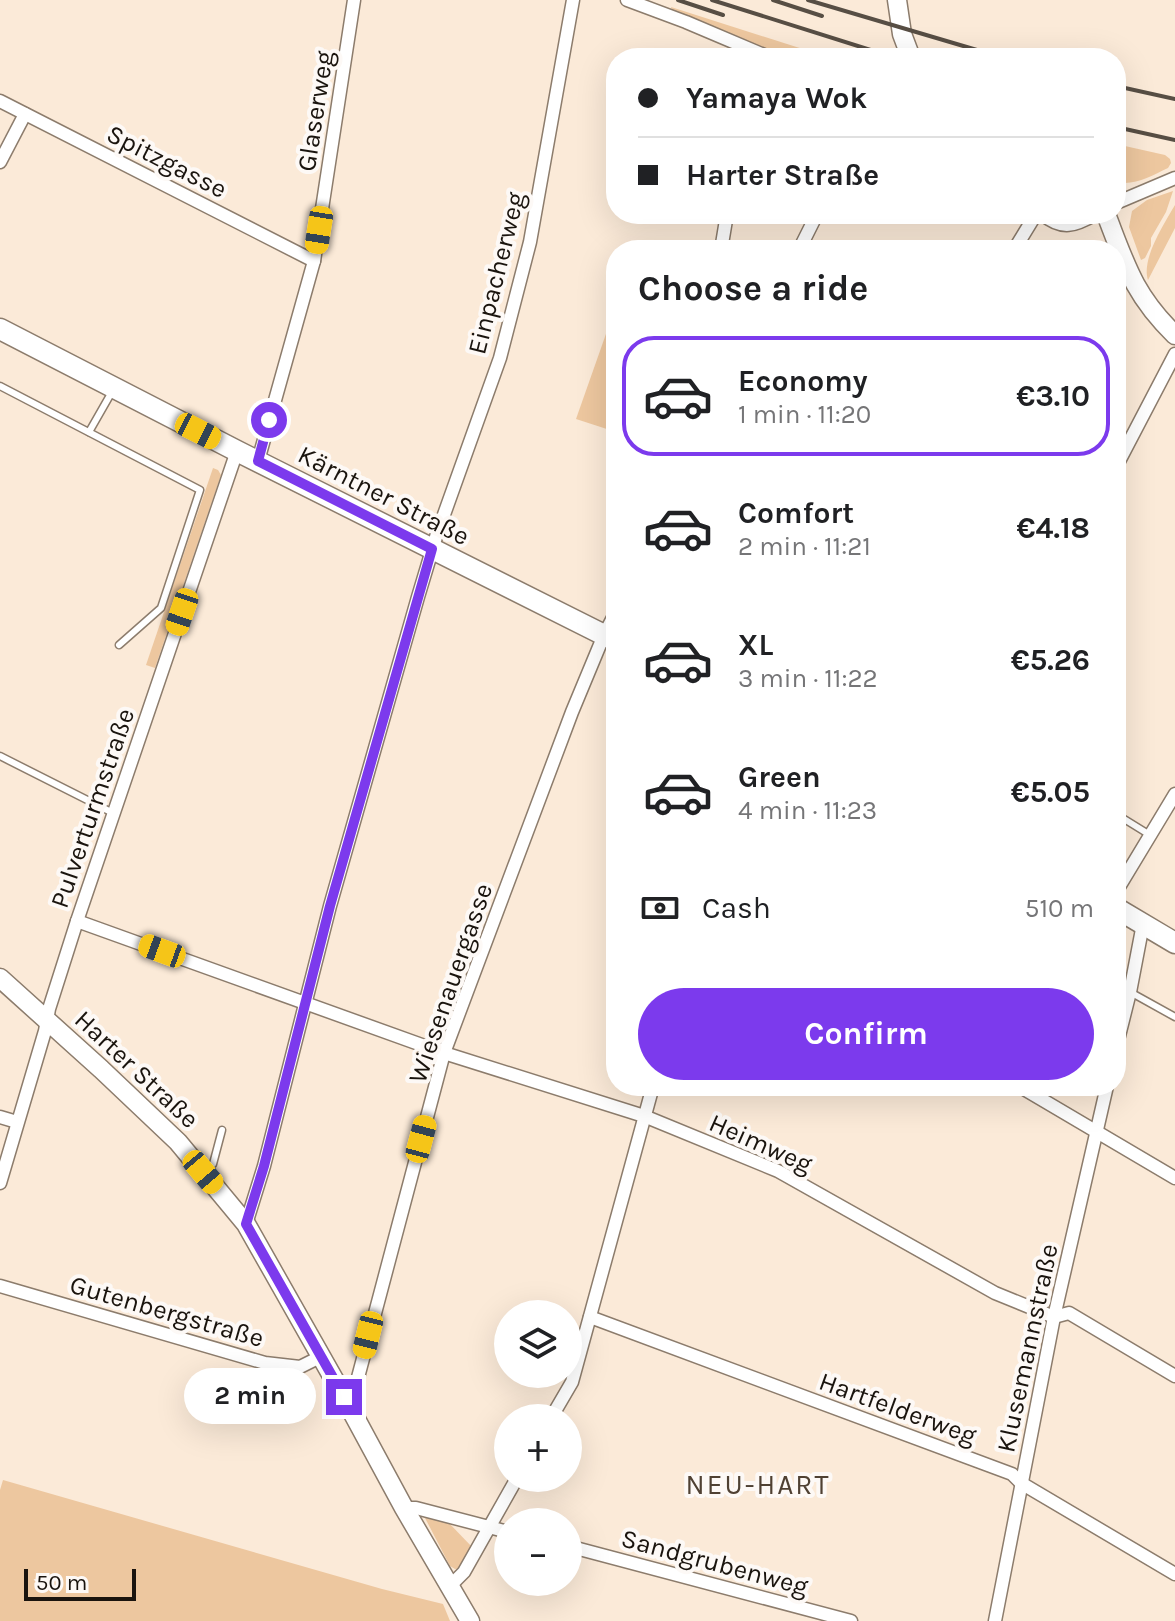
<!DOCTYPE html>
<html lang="en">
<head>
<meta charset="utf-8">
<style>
	body { margin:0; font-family:Karla,sans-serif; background:#f6f6f6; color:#202124; height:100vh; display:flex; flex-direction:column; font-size:30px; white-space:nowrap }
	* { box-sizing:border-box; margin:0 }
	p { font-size:26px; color:#757577 }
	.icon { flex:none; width:44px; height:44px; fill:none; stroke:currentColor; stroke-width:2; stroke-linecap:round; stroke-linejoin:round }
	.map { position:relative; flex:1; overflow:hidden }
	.side { position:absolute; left:606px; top:240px; width:520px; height:856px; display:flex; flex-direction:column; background:#fff; border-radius:32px; box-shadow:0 8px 32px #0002 }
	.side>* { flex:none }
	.top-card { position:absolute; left:606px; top:48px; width:520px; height:176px; border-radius:32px; box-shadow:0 8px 32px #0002; display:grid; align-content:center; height:176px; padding:0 32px; background:#fff }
	.buttons { position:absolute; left:494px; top:1300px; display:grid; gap:16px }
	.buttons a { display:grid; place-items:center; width:88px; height:88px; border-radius:50%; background:#fff; box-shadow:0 8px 32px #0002; font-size:40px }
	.scale { position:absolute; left:24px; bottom:20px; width:112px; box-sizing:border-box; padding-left:8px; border:4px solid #1a140e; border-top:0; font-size:22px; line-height:28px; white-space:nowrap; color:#1a140e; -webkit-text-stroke:6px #fdf9f6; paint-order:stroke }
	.end { position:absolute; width:36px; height:36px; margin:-18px; border:10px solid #7c3aed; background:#fff; box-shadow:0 0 0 4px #fff }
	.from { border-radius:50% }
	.bubble { position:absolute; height:56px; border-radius:28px; background:#fff; box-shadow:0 8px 32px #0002; font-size:26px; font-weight:700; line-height:56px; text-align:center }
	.car { position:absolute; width:24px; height:48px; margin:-24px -12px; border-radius:10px; box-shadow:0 0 6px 2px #0007; background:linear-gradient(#f5c518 24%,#345 0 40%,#f5c518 0 76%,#345 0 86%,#f5c518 0) }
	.top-card b { display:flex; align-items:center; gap:28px; height:76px; font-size:30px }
	.top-card b+b { border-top:2px solid #e0e0e0 }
	.top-card i { width:20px; height:20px; background:#202124 }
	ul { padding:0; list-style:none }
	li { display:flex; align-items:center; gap:24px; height:120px; margin:0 16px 12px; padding:0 16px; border:4px solid transparent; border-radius:32px }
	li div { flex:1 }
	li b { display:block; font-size:30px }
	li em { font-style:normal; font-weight:700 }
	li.selected { border-color:#7c3aed }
	li>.icon { width:72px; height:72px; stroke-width:1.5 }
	h2 { padding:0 32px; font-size:36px; line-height:96px }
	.pay { display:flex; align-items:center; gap:20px; height:88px; padding:0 32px; font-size:30px }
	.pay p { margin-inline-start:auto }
	.primary-button { display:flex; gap:16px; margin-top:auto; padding:16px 32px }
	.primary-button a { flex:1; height:92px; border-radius:48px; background:#7c3aed; color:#fff; font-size:32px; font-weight:700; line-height:92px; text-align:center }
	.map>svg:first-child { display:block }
	.green { fill:#edc79f }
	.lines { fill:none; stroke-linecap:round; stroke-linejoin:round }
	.service-casing { stroke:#8c7c6c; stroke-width:9 }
	.minor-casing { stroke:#8c7c6c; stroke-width:15 }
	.secondary-casing { stroke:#8c7c6c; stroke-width:21 }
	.primary-casing { stroke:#8c7c6c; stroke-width:23 }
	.service { stroke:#fff; stroke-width:6 }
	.minor { stroke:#fff; stroke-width:12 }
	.secondary { stroke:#fff; stroke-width:18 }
	.primary { stroke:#fff; stroke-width:20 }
	.rail { stroke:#574e44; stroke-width:4 }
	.route { stroke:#7c3aed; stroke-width:10 }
	.labels { text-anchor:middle; stroke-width:8; stroke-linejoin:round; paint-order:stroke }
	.street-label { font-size:26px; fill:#1a140e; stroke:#fdf9f6 }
	.neighbourhood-label { font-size:28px; letter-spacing:2px; fill:#4f4133; stroke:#fdf9f6 }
</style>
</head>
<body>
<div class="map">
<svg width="1175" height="1621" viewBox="0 0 1175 1621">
	<rect width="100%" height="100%" fill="#fbead8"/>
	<g class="green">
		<path d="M671 7 831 58H784L672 10Z"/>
		<path d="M1116 144 1165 155 1170 159 1171 163 1168 168C1151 176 1135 186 1116 182Z"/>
		<path d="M1173 191 1166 212 1151 238V246L1145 258 1141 260 1129 227 1132 211 1147 200Z"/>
		<path d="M1175 205V228L1148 280C1141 259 1164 224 1175 205Z"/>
		<path d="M607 331 616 333V432L576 419Z"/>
		<path d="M213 468 218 470 221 475 155 668 146 665Z"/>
		<path d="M3 1480 382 1589 443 1604 450 1621H0V1490Z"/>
		<path d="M424 1516 447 1521 473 1548 461 1568 455 1569 450 1566Z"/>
	</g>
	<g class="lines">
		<defs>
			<g id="service">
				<path d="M0 386 200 490 161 608 119 645"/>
				<path d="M89 432 113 390"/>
				<path d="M0 756 113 813"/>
				<path d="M1116 814 1150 835"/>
				<path d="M1130 992 1175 1017"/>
				<path d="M206 1169 213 1164 222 1130"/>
			</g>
			<g id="minor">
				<path d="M627 0 686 22 771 58"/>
				<path d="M0 101 314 261"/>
				<path d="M0 162 25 114"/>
				<path d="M1116 203 1175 178"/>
				<path d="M1042 214C1062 231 1075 226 1096 214"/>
				<path d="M721 250 727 214"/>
				<path d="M799 250 817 214"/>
				<path d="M1014 250 1036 214"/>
				<path d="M258 461 314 261 354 0"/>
				<path d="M1116 467 1175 354"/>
				<path d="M1116 892 1175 794"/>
				<path d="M77 921 444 1053 644 1116 778 1171 995 1293 1054 1317 1069 1313 1175 1376"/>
				<path d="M1116 1048 1130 992 1143 924"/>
				<path d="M1019 1086 1175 1178"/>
				<path d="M0 1117 17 1122"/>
				<path d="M0 1183 45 1031 49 1009 77 921 237 451"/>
				<path d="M246 1224 264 1166 330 906 418 597 436 537 500 358 530 242 573 0"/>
				<path d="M0 1286 265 1363 300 1367 322 1356"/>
				<path d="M590 1317 1012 1474 1021 1483 1175 1574"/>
				<path d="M344 1397 351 1391 356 1385 444 1053 572 712 604 635 616 612"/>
				<path d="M551 1418 572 1382 653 1086"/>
				<path d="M404 1508H416L508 1532"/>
				<path d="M568 1546 851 1621"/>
				<path d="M449 1587 464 1572 517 1478"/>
				<path d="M995 1621 1054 1317 1107 1086"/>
			</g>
			<g id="secondary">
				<path d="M897 0 902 34 911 58"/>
				<path d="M1106 214C1126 266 1134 295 1175 335"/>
				<path d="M0 978 101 1069 178 1142 246 1224 344 1397 404 1508 470 1621"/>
			</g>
			<g id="primary">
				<path d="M0 329 237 451 616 641"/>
				<path d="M1116 908 1175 943"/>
			</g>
		</defs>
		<use href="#service" class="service-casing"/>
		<use href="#minor" class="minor-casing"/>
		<use href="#secondary" class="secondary-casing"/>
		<use href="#primary" class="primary-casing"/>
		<use href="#service" class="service"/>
		<use href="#minor" class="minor"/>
		<use href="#secondary" class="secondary"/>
		<use href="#primary" class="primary"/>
		<g class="rail">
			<path d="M678 0 723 15"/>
			<path d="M712 0 896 58"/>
			<path d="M773 0 822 16"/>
			<path d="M808 0 1004 58"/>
			<path d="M1116 86 1175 99"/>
			<path d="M1116 127 1175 140"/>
		</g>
	</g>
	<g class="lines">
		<path class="route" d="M269 420 258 461 432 549 330 906 264 1166 246 1224 344 1397"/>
	</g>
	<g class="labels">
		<g class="street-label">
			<text transform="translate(315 111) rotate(-81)" y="9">Glaserweg</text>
			<text transform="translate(167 161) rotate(27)" y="9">Spitzgasse</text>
			<text transform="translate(496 273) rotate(-76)" y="9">Einpacherweg</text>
			<text transform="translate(384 495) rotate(27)" y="9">Kärntner Straße</text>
			<text transform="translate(92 808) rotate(-71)" y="9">Pulverturmstraße</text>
			<text transform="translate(450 983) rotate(-71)" y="9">Wiesenauergasse</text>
			<text transform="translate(137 1069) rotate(43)" y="9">Harter Straße</text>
			<text transform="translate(761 1143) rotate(24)" y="9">Heimweg</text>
			<text transform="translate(167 1311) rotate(16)" y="9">Gutenbergstraße</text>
			<text transform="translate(1027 1348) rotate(-78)" y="9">Klusemannstraße</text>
			<text transform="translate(898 1408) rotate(20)" y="9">Hartfelderweg</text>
			<text transform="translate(715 1562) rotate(15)" y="9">Sandgrubenweg</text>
		</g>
		<g class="neighbourhood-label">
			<text x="758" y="1494">NEU-HART</text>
		</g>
	</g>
</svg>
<div class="buttons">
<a><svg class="icon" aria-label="layers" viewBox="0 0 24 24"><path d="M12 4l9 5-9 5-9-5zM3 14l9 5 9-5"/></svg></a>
<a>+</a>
<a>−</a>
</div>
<div class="scale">50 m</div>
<i class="end from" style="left:269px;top:420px"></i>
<i class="end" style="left:344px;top:1397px"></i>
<div class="bubble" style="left:184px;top:1368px;width:132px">2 min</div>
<i class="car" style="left:319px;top:230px;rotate:189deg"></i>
<i class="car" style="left:198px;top:431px;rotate:117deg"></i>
<i class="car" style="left:182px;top:612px;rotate:199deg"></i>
<i class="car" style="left:162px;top:951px;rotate:290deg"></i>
<i class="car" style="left:421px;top:1139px;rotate:15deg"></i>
<i class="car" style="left:203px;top:1172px;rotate:140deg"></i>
<i class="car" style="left:368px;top:1335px;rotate:194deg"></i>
<div class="top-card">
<b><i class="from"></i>Yamaya Wok</b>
<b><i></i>Harter Straße</b>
</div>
<section class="side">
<h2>Choose a ride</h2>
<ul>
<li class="selected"><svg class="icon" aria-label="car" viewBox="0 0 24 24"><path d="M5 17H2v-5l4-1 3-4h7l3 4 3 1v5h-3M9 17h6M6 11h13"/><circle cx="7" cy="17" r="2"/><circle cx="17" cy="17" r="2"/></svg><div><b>Economy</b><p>1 min · 11:20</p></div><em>€3.10</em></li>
<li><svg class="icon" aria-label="car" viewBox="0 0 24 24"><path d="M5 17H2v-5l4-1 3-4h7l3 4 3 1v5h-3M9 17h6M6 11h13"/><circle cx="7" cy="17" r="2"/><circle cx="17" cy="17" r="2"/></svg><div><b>Comfort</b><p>2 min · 11:21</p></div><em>€4.18</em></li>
<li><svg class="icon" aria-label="car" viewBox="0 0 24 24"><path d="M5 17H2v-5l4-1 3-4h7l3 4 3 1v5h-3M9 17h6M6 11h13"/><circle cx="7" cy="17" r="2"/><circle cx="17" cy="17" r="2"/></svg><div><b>XL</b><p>3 min · 11:22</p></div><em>€5.26</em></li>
<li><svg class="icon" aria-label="car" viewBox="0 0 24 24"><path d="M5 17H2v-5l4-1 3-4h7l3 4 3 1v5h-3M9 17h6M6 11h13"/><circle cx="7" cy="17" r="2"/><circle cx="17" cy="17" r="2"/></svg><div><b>Green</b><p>4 min · 11:23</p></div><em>€5.05</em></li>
</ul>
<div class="pay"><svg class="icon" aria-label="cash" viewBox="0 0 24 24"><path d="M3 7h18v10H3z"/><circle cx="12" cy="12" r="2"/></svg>Cash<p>510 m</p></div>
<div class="primary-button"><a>Confirm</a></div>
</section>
</div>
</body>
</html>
